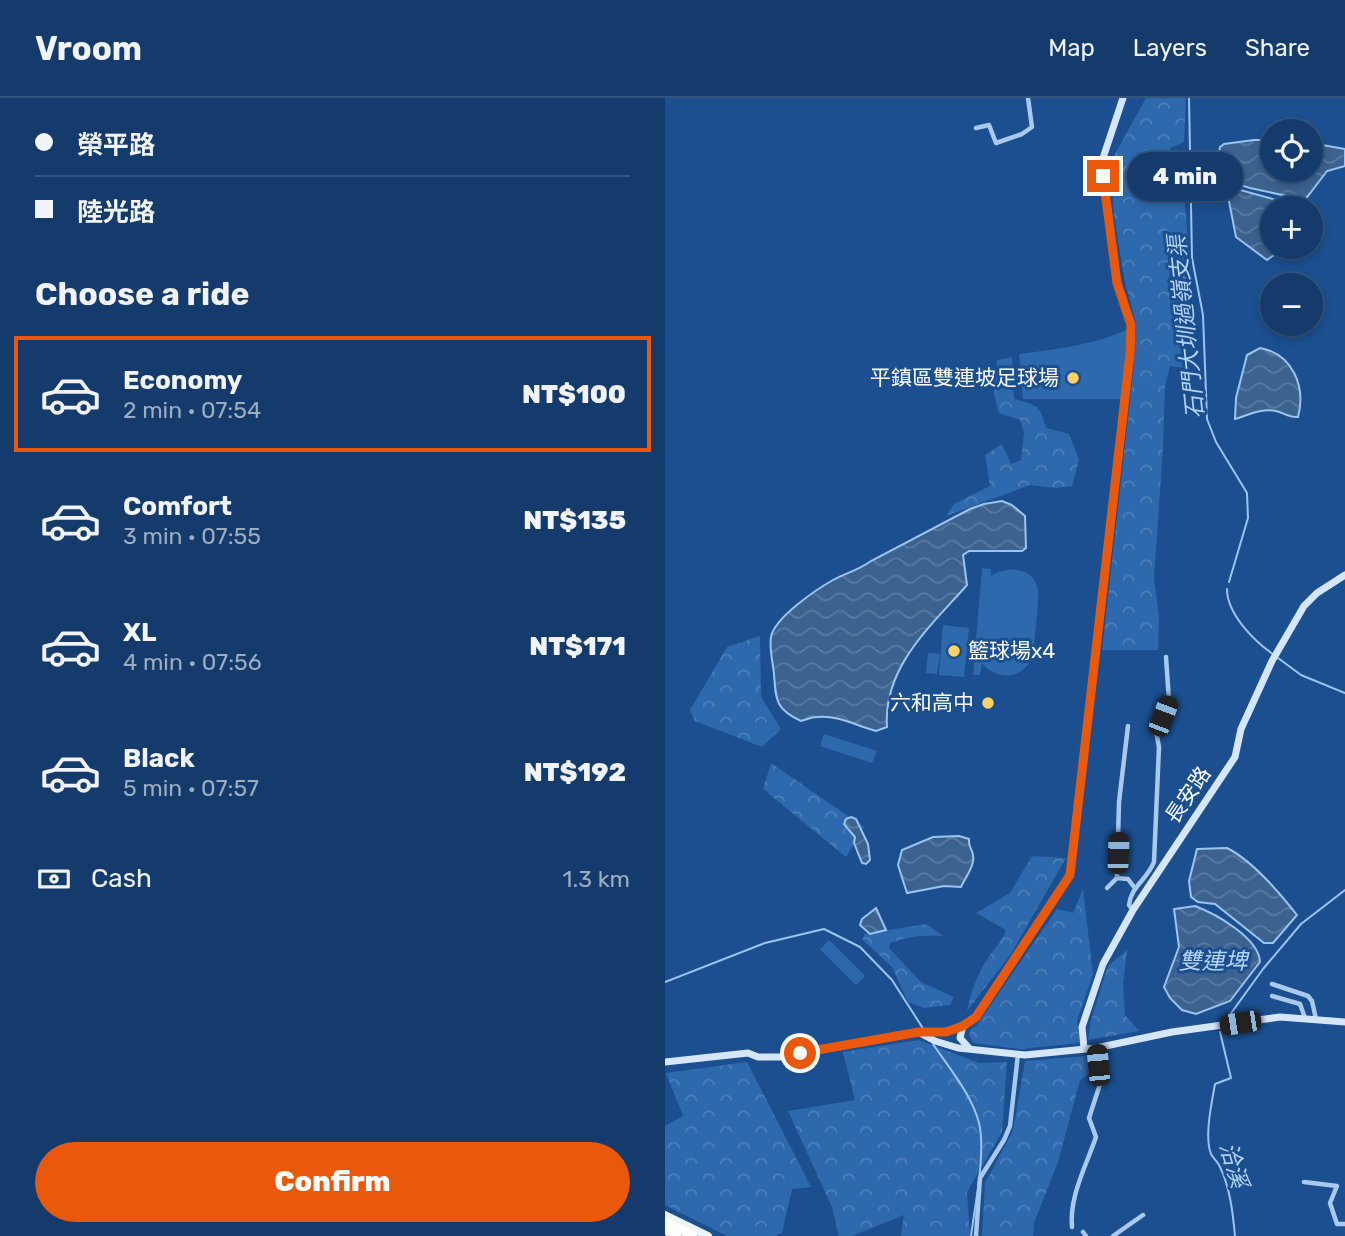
<!DOCTYPE html>
<html lang="en">
<head>
<meta charset="utf-8">
<style>
	body { margin:0; font-family:Rubik,"Noto Sans TC",sans-serif; background:#1d4271; color:#f1f3f6; height:100vh; display:flex; flex-direction:column; font-size:26px; white-space:nowrap }
	* { box-sizing:border-box; margin:0 }
	p { font-size:23px; color:#9dadc1 }
	.icon { flex:none; width:38px; height:38px; fill:none; stroke:currentColor; stroke-width:2; stroke-linecap:round; stroke-linejoin:round }
	.map { position:relative; flex:1; overflow:hidden }
	.side { display:flex; flex-direction:column; background:#143b6b; width:665px }
	.side>* { flex:none }
	.guide { display:grid; align-content:center; height:154px; padding:0 35px; background:#143b6b }
	.controls { position:absolute; left:595px; top:21px; display:grid; gap:14px }
	.controls a { display:grid; place-items:center; width:63px; height:63px; border-radius:50%; background:#143b6b; box-shadow:0 4px 10px #0003,0 0 0 2px #33557e; font-size:35px }
	.end { position:absolute; width:32px; height:32px; margin:-16px; border:9px solid #ea580c; background:#fff; box-shadow:0 0 0 4px #fff }
	.from { border-radius:50% }
	.bubble { position:absolute; height:49px; border-radius:24px; background:#143b6b; box-shadow:0 4px 10px #0003,0 0 0 2px #33557e; font-size:23px; font-weight:800; line-height:49px; text-align:center }
	.car { position:absolute; width:21px; height:42px; margin:-21px -10px; border-radius:9px; box-shadow:0 0 5px 2px #0007; background:linear-gradient(#222 24%,#8ab4d8 0 40%,#222 0 76%,#8ab4d8 0 86%,#222 0) }
	.guide b { display:flex; align-items:center; gap:24px; height:66px; font-size:26px }
	.guide b+b { border-top:2px solid #33557e }
	.guide i { width:18px; height:18px; background:#f1f3f6 }
	ul { padding:0; list-style:none }
	li { display:flex; align-items:center; gap:21px; height:116px; margin:0 14px 10px; padding:0 21px; border:4px solid transparent; border-radius:0px }
	li div { flex:1 }
	li b { display:block; font-size:26px }
	li em { font-style:normal; font-weight:800 }
	li.active { border-color:#ea580c }
	li>.icon { width:63px; height:63px; stroke-width:1.5 }
	h2 { padding:0 35px; font-size:32px; line-height:84px }
	.pay { display:flex; align-items:center; gap:18px; height:77px; padding:0 35px; font-size:26px }
	.pay p { margin-inline-start:auto }
	.action { display:flex; gap:14px; margin-top:auto; padding:14px 35px }
	.action a { flex:1; height:80px; border-radius:42px; background:#ea580c; color:#fff; font-size:28px; font-weight:800; line-height:80px; text-align:center }
	header { display:flex; align-items:center; gap:42px; box-sizing:border-box; height:98px; padding:0 35px; background:#143b6b; border-bottom:2px solid #33557e }
	header strong { font-size:33px }
	nav { display:flex; gap:38px; margin-inline-start:auto; font-size:24px }
	main { display:flex; flex:1; min-height:0 }
	.map>svg:first-child { display:block }
	.green { fill:#2e69ad }
	.forest { fill:url(#forest-crowns) }
	.water { fill:url(#water-waves); stroke:#9cc4f0; stroke-width:2 }
	.lines { fill:none; stroke-linecap:round; stroke-linejoin:round }
	.stream { stroke:#9cc4f0; stroke-width:2 }
	.street { stroke:#a9c9ee; stroke-width:4.5 }
	.secondary { stroke:#d6e6fa; stroke-width:7 }
	.primary { stroke:#f0f6ff; stroke-width:8 }
	.highway { stroke:#fff; stroke-width:9 }
	.route { stroke:#ea580c; stroke-width:9 }
	.poi-dot { fill:#ffd166; stroke:#1b4f8f; stroke-width:2.5 }
	.labels { text-anchor:middle; stroke-width:6; stroke-linejoin:round; paint-order:stroke }
	.poi-label { font-size:21px; fill:#fff; stroke:#1b4f8f; text-anchor:end }
	.street-label { font-size:21px; fill:#fff; stroke:#1b4f8f }
	.water-label { font-size:23px; font-style:italic; fill:#b5d3f5; stroke:#1b4f8f }
</style>
</head>
<body>
<header>
<strong>Vroom</strong>
<nav><a>Map</a><a>Layers</a><a>Share</a></nav>
</header>
<main>
<section class="side">
<div class="guide">
<b><i class="from"></i>榮平路</b>
<b><i></i>陸光路</b>
</div>
<h2>Choose a ride</h2>
<ul>
<li class="active"><svg class="icon" aria-label="car" viewBox="0 0 24 24"><path d="M5 17H2v-5l4-1 3-4h7l3 4 3 1v5h-3M9 17h6M6 11h13"/><circle cx="7" cy="17" r="2"/><circle cx="17" cy="17" r="2"/></svg><div><b>Economy</b><p>2 min · 07:54</p></div><em>NT$100</em></li>
<li><svg class="icon" aria-label="car" viewBox="0 0 24 24"><path d="M5 17H2v-5l4-1 3-4h7l3 4 3 1v5h-3M9 17h6M6 11h13"/><circle cx="7" cy="17" r="2"/><circle cx="17" cy="17" r="2"/></svg><div><b>Comfort</b><p>3 min · 07:55</p></div><em>NT$135</em></li>
<li><svg class="icon" aria-label="car" viewBox="0 0 24 24"><path d="M5 17H2v-5l4-1 3-4h7l3 4 3 1v5h-3M9 17h6M6 11h13"/><circle cx="7" cy="17" r="2"/><circle cx="17" cy="17" r="2"/></svg><div><b>XL</b><p>4 min · 07:56</p></div><em>NT$171</em></li>
<li><svg class="icon" aria-label="car" viewBox="0 0 24 24"><path d="M5 17H2v-5l4-1 3-4h7l3 4 3 1v5h-3M9 17h6M6 11h13"/><circle cx="7" cy="17" r="2"/><circle cx="17" cy="17" r="2"/></svg><div><b>Black</b><p>5 min · 07:57</p></div><em>NT$192</em></li>
</ul>
<div class="pay"><svg class="icon" aria-label="cash" viewBox="0 0 24 24"><path d="M3 7h18v10H3z"/><circle cx="12" cy="12" r="2"/></svg>Cash<p>1.3 km</p></div>
<div class="action"><a>Confirm</a></div>
</section>
<div class="map">
<svg width="680" height="1138" viewBox="0 0 680 1138">
	<defs>
		<pattern id="forest-crowns" width="20" height="18" patternUnits="userSpaceOnUse" patternTransform="scale(1.75)"><rect width="20" height="18" fill="#2e69ad"/><path d="M2 6a3 3 0 1 1 6 0M12 15a3 3 0 1 1 6 0" fill="none" stroke="#4d80b9"/></pattern>
		<pattern id="water-waves" width="16" height="10" patternUnits="userSpaceOnUse" patternTransform="scale(1.75)"><rect width="16" height="10" fill="#3c6290"/><path d="M0 5q4-4 8 0t8 0" fill="none" stroke="#597aa1"/></pattern>
	</defs>
	<rect width="100%" height="100%" fill="#1b4f8f"/>
	<g class="green">
		<path d="M464 231 456 301H358L354 256C393 251 428 247 464 231Z"/>
		<path d="M317 470 326 471V478C341 467 370 469 373 492 374 502 369 555 366 562 355 582 330 582 317 565L315 577H308Z"/>
		<path d="M278 527 304 530 299 579 274 577Z"/>
		<path d="M263 555 275 556 272 576 261 575Z"/>
		<path d="M159 636 212 653 207 665 155 648Z"/>
		<path d="M164 842 200 878 191 887 155 851Z"/>
	</g>
	<g class="forest">
		<path d="M481 0H521L519 44 505 50 509 80 518 85 528 201 520 215 519 270 505 268 500 288 498 349 489 480 494 520 493 552H437L469 267 471 226 459 180 449 117 445 65Z"/>
		<path d="M347 259 349 301C372 307 375 307 381 330L404 336 414 362 407 388 390 390 365 387 281 418 289 406 325 388 320 357 337 346 346 366 356 362 359 335 355 322 334 315 329 297 332 262Z"/>
		<path d="M95 538 96 599 116 631 97 649 30 623 25 612 62 549Z"/>
		<path d="M106 665 199 729 181 759 98 691Z"/>
		<path d="M367 758 401 760 346 856 302 913C306 894 312 876 323 860 330 849 337 844 341 832L311 815 345 795Z"/>
		<path d="M418 791 428 876 412 923 415 945 355 951 308 945 304 937 306 931 312 927 392 811 408 815Z"/>
		<path d="M261 826 278 838C259 837 243 838 225 845L224 850 256 884 289 899 285 907 259 910 243 904 227 869 198 842 199 836Z"/>
		<path d="M462 852 458 887 460 917 474 933 423 942 426 922 443 868Z"/>
		<path d="M254 942 314 965 342 964 337 1034 302 1094 305 1138H236L239 1117 187 1138H174L167 1109 123 1013 190 1002 178 954Z"/>
		<path d="M424 958 427 975 415 982 393 1064 369 1125 368 1138H317L320 1085 348 1033 360 963Z"/>
		<path d="M82 964 146 1089 127 1091 117 1135 110 1138H62L0 1107V1028L18 1018 1 975Z"/>
	</g>
	<g class="water">
		<path d="M589 42H607V72H646V45L680 51V68L662 73 640 102 585 90 556 81 552 63 555 49 559 46Z"/>
		<path d="M561 88 640 110H607V149H620L602 162 571 139Z"/>
		<path d="M595 250C628 256 641 289 633 319 625 320 619 315 611 313 597 310 583 317 570 321L571 300 582 257Z"/>
		<path d="M337 403 347 407 360 418 361 450 357 453H304L298 457 302 487C266 528 218 569 222 629L211 633C192 628 173 617 152 619 146 619 141 622 136 623 110 611 111 602 109 576 108 565 104 550 106 539 109 520 152 491 168 482 181 475 194 472 206 463L305 411 319 406Z"/>
		<path d="M186 719 191 721 203 746 205 762 201 766 197 765 189 745 190 739 179 726 181 721Z"/>
		<path d="M294 738 304 741C303 748 307 751 308 757 310 768 300 780 296 789L279 788 242 795 233 767 237 752 268 739Z"/>
		<path d="M562 750C588 763 614 794 632 817L608 845H599L550 806 533 804 526 799 524 783 532 751Z"/>
		<path d="M530 808C551 816 594 840 595 864L565 903 531 916 517 912 505 900 499 889 514 849 509 811Z"/>
		<path d="M211 810 221 832 205 836 195 827 197 821Z"/>
	</g>
	<g class="lines">
		<g class="stream">
			<path d="M524 0 527 160 538 217 542 321 551 344 582 395 583 420 564 484"/>
			<path d="M562 491C562 516 589 543 609 557"/>
			<path d="M613 560 636 577 680 595"/>
			<path d="M0 884 100 845 159 831 195 849 227 882 259 932"/>
			<path d="M559 925 598 871 636 826 680 792"/>
			<path d="M555 934 566 980 550 986C547 1003 539 1039 546 1056 548 1060 553 1064 555 1069 565 1089 568 1116 570 1138"/>
			<path d="M268 946C284 970 307 997 314 1025 321 1055 310 1106 306 1138"/>
		</g>
		<g class="street">
			<path d="M311 30 324 27 331 45 357 36 367 29 363 0"/>
			<path d="M452 780 454 704 463 628"/>
			<path d="M442 790 452 780 463 781 469 789"/>
			<path d="M468 812 464 807C466 788 482 782 489 764L494 649 491 633 504 603 501 559"/>
			<path d="M607 886 643 898 647 903 651 921"/>
			<path d="M607 898 635 906 640 920"/>
			<path d="M639 1084 672 1088 665 1105 672 1126H680"/>
			<path d="M407 1129C404 1099 421 1068 431 1039L424 1020 437 980 431 950"/>
			<path d="M418 1134 421 1138"/>
			<path d="M311 1138 315 1080 339 1042 345 1028 353 956"/>
			<path d="M448 1138 478 1117"/>
		</g>
		<g class="secondary">
			<path d="M298 927 295 940 304 950"/>
			<path d="M255 935 270 943 293 950 360 957 431 950 507 934 615 919 680 924"/>
			<path d="M419 950 417 929 438 866 468 812 570 659 576 631 607 563 639 508 652 495 680 477"/>
			<path d="M0 964 83 955 93 959H114L254 934H281L298 927 311 919 405 777 465 256 466 227 452 185 438 78V60L458 0"/>
		</g>
		<path class="primary" d="M0 1117 43 1138"/>
		<g class="highway">
			<path d="M0 1124 28 1138"/>
			<path d="M0 1132 12 1138"/>
		</g>
	</g>
	<g class="lines">
		<path class="route" d="M135 955 254 934H281L298 928 311 919 405 777 465 256 466 227 452 185 438 78"/>
	</g>
	<g class="poi-dot">
		<circle cx="408" cy="280" r="7"/>
		<circle cx="289" cy="553" r="7"/>
		<circle cx="323" cy="605" r="7"/>
	</g>
	<g class="labels">
		<g class="poi-label">
			<text x="394" y="287">平鎮區雙連坡足球場</text>
			<text x="303" y="560" text-anchor="start">籃球場x4</text>
			<text x="309" y="612">六和高中</text>
		</g>
		<g class="street-label">
			<text transform="translate(523 697) rotate(-56)" y="7">長安路</text>
		</g>
		<g class="water-label">
			<text transform="translate(521 229) rotate(-96)" y="8">石門大圳過嶺支渠</text>
			<text x="548" y="871">雙連埤</text>
			<text transform="translate(569 1067) rotate(73)" y="8">洽溪</text>
		</g>
	</g>
</svg>
<div class="controls">
<a><svg class="icon" aria-label="locate" viewBox="0 0 24 24"><circle cx="12" cy="12" r="6"/><path d="M12 2v4M12 18v4M2 12h4M18 12h4"/></svg></a>
<a>+</a>
<a>−</a>
</div>
<i class="end from" style="left:135px;top:955px"></i>
<i class="end" style="left:438px;top:78px"></i>
<div class="bubble" style="left:462px;top:54px;width:116px">4 min</div>
<i class="car" style="left:498px;top:618px;rotate:21deg"></i>
<i class="car" style="left:453px;top:755px;rotate:2deg"></i>
<i class="car" style="left:575px;top:925px;rotate:261deg"></i>
<i class="car" style="left:433px;top:967px;rotate:355deg"></i>
</div>
</main>
</body>
</html>
